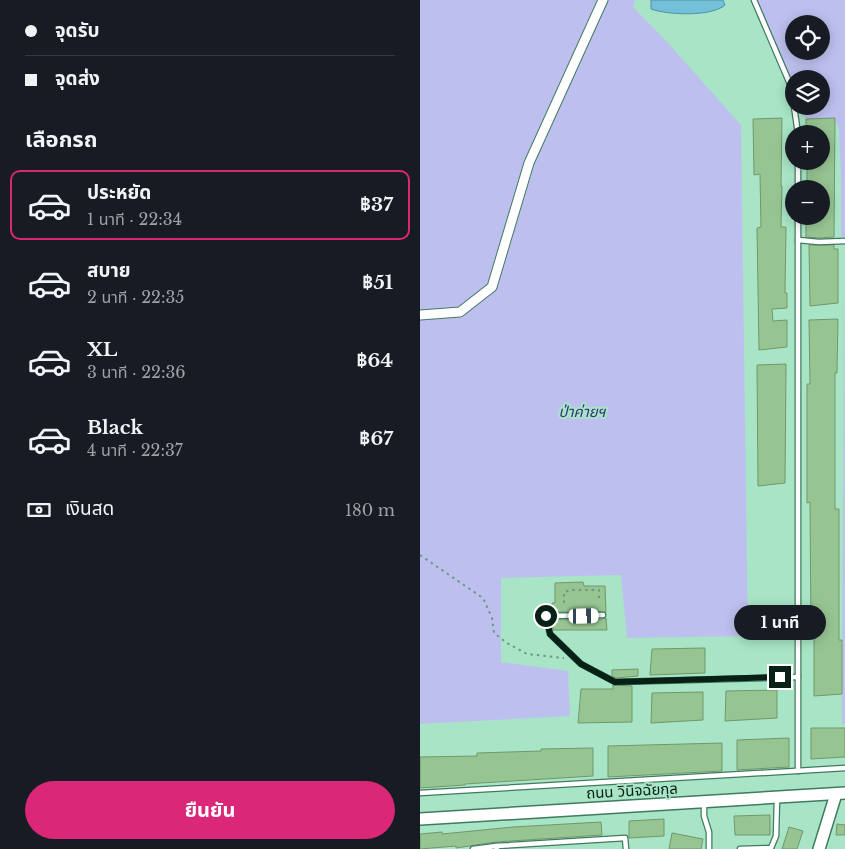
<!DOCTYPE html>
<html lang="th">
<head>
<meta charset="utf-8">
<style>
	body { margin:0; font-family:"Libre Baskerville","Noto Sans Thai",serif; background:#20242c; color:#f1f3f6; height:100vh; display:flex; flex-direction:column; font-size:19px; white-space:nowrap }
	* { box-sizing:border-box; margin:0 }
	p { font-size:16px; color:#9ea1a6 }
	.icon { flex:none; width:28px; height:28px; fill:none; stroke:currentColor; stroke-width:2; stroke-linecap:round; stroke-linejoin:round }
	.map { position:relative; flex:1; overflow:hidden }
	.details { display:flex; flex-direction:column; background:#171b24; width:420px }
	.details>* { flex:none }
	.guide { display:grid; align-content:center; height:110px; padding:0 25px; background:#171b24 }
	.buttons { position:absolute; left:365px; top:15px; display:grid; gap:10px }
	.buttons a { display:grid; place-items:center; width:45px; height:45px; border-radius:50%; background:#171b24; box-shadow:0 2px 12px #0003; font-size:25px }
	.end { position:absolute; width:22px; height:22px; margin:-11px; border:6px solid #082015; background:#fff; box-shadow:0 0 0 2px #fff }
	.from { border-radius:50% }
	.bubble { position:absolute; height:35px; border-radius:18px; background:#171b24; box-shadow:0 2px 12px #0003; font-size:16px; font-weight:700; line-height:35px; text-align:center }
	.car { position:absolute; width:15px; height:30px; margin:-15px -8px; border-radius:6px; box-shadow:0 0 4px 1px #0007; background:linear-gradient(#fff 24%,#345 0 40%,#fff 0 76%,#345 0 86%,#fff 0) }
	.guide b { display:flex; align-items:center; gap:18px; height:48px; font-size:19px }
	.guide b+b { border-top:1px solid #363941 }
	.guide i { width:12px; height:12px; background:#f1f3f6 }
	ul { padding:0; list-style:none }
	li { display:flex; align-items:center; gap:15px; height:70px; margin:0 10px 8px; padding:0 15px; border:2px solid transparent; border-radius:10px }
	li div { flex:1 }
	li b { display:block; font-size:19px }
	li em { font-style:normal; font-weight:700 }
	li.on { border-color:#db2777 }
	li>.icon { width:45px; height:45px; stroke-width:1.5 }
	h2 { padding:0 25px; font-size:22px; line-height:60px }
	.pay { display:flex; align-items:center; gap:12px; height:55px; padding:0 25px; font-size:19px }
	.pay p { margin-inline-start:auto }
	.cta { display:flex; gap:10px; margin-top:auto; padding:10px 25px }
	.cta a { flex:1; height:58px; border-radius:30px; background:#db2777; color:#fff; font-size:20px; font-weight:700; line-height:58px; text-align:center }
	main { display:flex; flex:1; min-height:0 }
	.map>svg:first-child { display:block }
	.green { fill:#bdc0ee; fill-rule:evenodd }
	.water { fill:#73c0db; stroke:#5390a0 }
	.building { fill:#97c592; stroke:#71976c }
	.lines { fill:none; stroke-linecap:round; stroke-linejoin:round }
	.lane-casing { stroke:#407a5f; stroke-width:7 }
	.street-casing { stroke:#407a5f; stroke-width:11 }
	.secondary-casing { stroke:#407a5f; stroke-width:14 }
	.path { stroke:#6b9a82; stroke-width:2; stroke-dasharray:2.5 4; stroke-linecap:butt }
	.lane { stroke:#fff; stroke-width:4.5 }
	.street { stroke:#fff; stroke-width:9 }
	.secondary { stroke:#fff; stroke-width:11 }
	.route { stroke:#082015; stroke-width:6 }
	.labels { text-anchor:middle; stroke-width:4; stroke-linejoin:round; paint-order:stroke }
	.park-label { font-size:15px; font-style:italic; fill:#373379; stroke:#a8e5c6 }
	.street-label { font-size:15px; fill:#082015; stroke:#a8e5c6 }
</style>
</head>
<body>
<main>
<section class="details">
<div class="guide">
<b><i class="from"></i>จุดรับ</b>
<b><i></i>จุดส่ง</b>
</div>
<h2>เลือกรถ</h2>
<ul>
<li class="on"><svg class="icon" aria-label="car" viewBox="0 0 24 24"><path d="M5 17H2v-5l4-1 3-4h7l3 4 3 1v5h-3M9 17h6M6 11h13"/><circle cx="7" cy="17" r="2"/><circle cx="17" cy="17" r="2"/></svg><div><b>ประหยัด</b><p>1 นาที · 22:34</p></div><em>฿37</em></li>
<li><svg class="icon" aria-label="car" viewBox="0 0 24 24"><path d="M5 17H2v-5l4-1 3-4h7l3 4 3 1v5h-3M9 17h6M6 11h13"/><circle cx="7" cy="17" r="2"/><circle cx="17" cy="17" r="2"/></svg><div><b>สบาย</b><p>2 นาที · 22:35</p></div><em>฿51</em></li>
<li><svg class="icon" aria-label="car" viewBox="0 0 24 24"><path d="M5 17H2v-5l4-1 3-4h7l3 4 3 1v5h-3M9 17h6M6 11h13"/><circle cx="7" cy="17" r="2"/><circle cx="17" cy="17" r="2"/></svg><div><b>XL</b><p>3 นาที · 22:36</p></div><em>฿64</em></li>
<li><svg class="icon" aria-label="car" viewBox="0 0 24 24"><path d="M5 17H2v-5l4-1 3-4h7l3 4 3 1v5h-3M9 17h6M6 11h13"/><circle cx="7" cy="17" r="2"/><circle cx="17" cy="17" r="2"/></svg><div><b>Black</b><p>4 นาที · 22:37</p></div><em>฿67</em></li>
</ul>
<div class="pay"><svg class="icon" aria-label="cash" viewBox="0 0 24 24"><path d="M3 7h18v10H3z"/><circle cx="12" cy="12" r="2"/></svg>เงินสด<p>180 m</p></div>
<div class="cta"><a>ยืนยัน</a></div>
</section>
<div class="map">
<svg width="425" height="849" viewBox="0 0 425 849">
	<rect width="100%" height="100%" fill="#a8e5c6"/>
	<g class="green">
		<path d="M0 0H215L213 7 248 43 321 125 328 636 207 638 201 575 81 578V662L148 671 150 716 0 724Z"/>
		<path d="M334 0H425V237L421 236V180L419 129 414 118 386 119 379 106H401V79H374V96ZM374 24H401V51H374Z"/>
		<path d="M424 250 425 724H422Z"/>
	</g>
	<path class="water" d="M231 0H303L305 5C292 17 247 15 231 9Z"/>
	<g class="building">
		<path d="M362 118 361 186H362L361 227H366L365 293H367V308L352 309 353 321 367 320V347L339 350 337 228 341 227 340 174 334 175 333 119Z"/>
		<path d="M415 118 414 237 399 238 386 237V216H401V189H387V161H401V134H386V119Z"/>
		<path d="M389 245H414V249H418V303L390 306Z"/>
		<path d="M418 319 417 373H415V509H419V640H422V694L394 696V631H391L390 502 387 503V384H390L389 320Z"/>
		<path d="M366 364 365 483 338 486 337 365Z"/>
		<path d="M163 582 164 586H185L186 612H132V603H135V583Z"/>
		<path d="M186 618 187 630H133V620L183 619Z"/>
		<path d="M285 648V673L230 675 232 649Z"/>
		<path d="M218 669V676L196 678 192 676V670Z"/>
		<path d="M193 685 212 686V722L158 723 161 689H193Z"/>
		<path d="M357 690V718L305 721 306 691Z"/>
		<path d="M283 692V720L231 723 232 693Z"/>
		<path d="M391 728H425V757L391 759Z"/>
		<path d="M369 738V767L317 770V740Z"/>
		<path d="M302 743V771L188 777V746Z"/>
		<path d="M173 748V776L45 784V785L0 788V757L57 756V753L121 751V749Z"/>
		<path d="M350 815V835H315L314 816Z"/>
		<path d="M244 819V836L209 838V821Z"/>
		<path d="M181 822 182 835 76 842 36 848V846L0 849V834L22 832V834L93 827Z"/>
		<path d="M417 824 425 825V835H416Z"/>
		<path d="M369 827 383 831 377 849H362Z"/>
		<path d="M252 833 283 839 281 849H249Z"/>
	</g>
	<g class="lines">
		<defs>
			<g id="lane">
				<path d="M334 0 373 91 374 101"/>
				<path d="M374 106 378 134"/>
				<path d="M378 161V189"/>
				<path d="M378 216V771"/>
				<path d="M378 240 399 242 425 241"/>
				<path d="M183 615 126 616 130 634 161 664 195 682 378 677"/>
				<path d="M0 793 425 768"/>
				<path d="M284 803V816L289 832V849"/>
				<path d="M53 849 76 846"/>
				<path d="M77 849 76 846 205 838 206 849"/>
				<path d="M320 849 351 848 356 836 357 799"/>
			</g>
			<path id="street" d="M0 315 40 312 72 287 109 163 183 0"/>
			<g id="secondary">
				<path d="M0 819 425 793"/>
				<path d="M399 849 416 794"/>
			</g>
		</defs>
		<use href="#lane" class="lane-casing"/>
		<use href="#street" class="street-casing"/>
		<use href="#secondary" class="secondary-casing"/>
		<g class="path">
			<path d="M0 555 63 598 72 618 74 633 87 643 107 654 144 658"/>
			<path d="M144 603V592L151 590H179V601"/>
		</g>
		<use href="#lane" class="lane"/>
		<use href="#street" class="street"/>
		<use href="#secondary" class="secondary"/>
	</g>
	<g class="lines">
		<path class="route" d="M126 616 130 634 161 664 195 682 360 677"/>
	</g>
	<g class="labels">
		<g class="park-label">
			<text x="162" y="417">ป่าค่ายฯ</text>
		</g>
		<g class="street-label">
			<text transform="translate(212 791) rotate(-3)" y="5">ถนน วินิจฉัยกุล</text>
		</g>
	</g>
</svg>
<div class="buttons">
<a><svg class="icon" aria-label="locate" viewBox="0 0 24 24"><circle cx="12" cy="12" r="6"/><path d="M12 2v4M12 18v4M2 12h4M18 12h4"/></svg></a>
<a><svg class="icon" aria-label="layers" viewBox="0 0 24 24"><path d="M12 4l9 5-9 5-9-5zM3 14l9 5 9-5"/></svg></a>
<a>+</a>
<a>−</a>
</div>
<i class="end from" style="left:126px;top:616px"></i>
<i class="end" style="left:360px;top:677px"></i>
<div class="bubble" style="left:314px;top:605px;width:92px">1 นาที</div>
<i class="car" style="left:164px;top:616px;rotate:89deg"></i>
</div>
</main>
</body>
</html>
